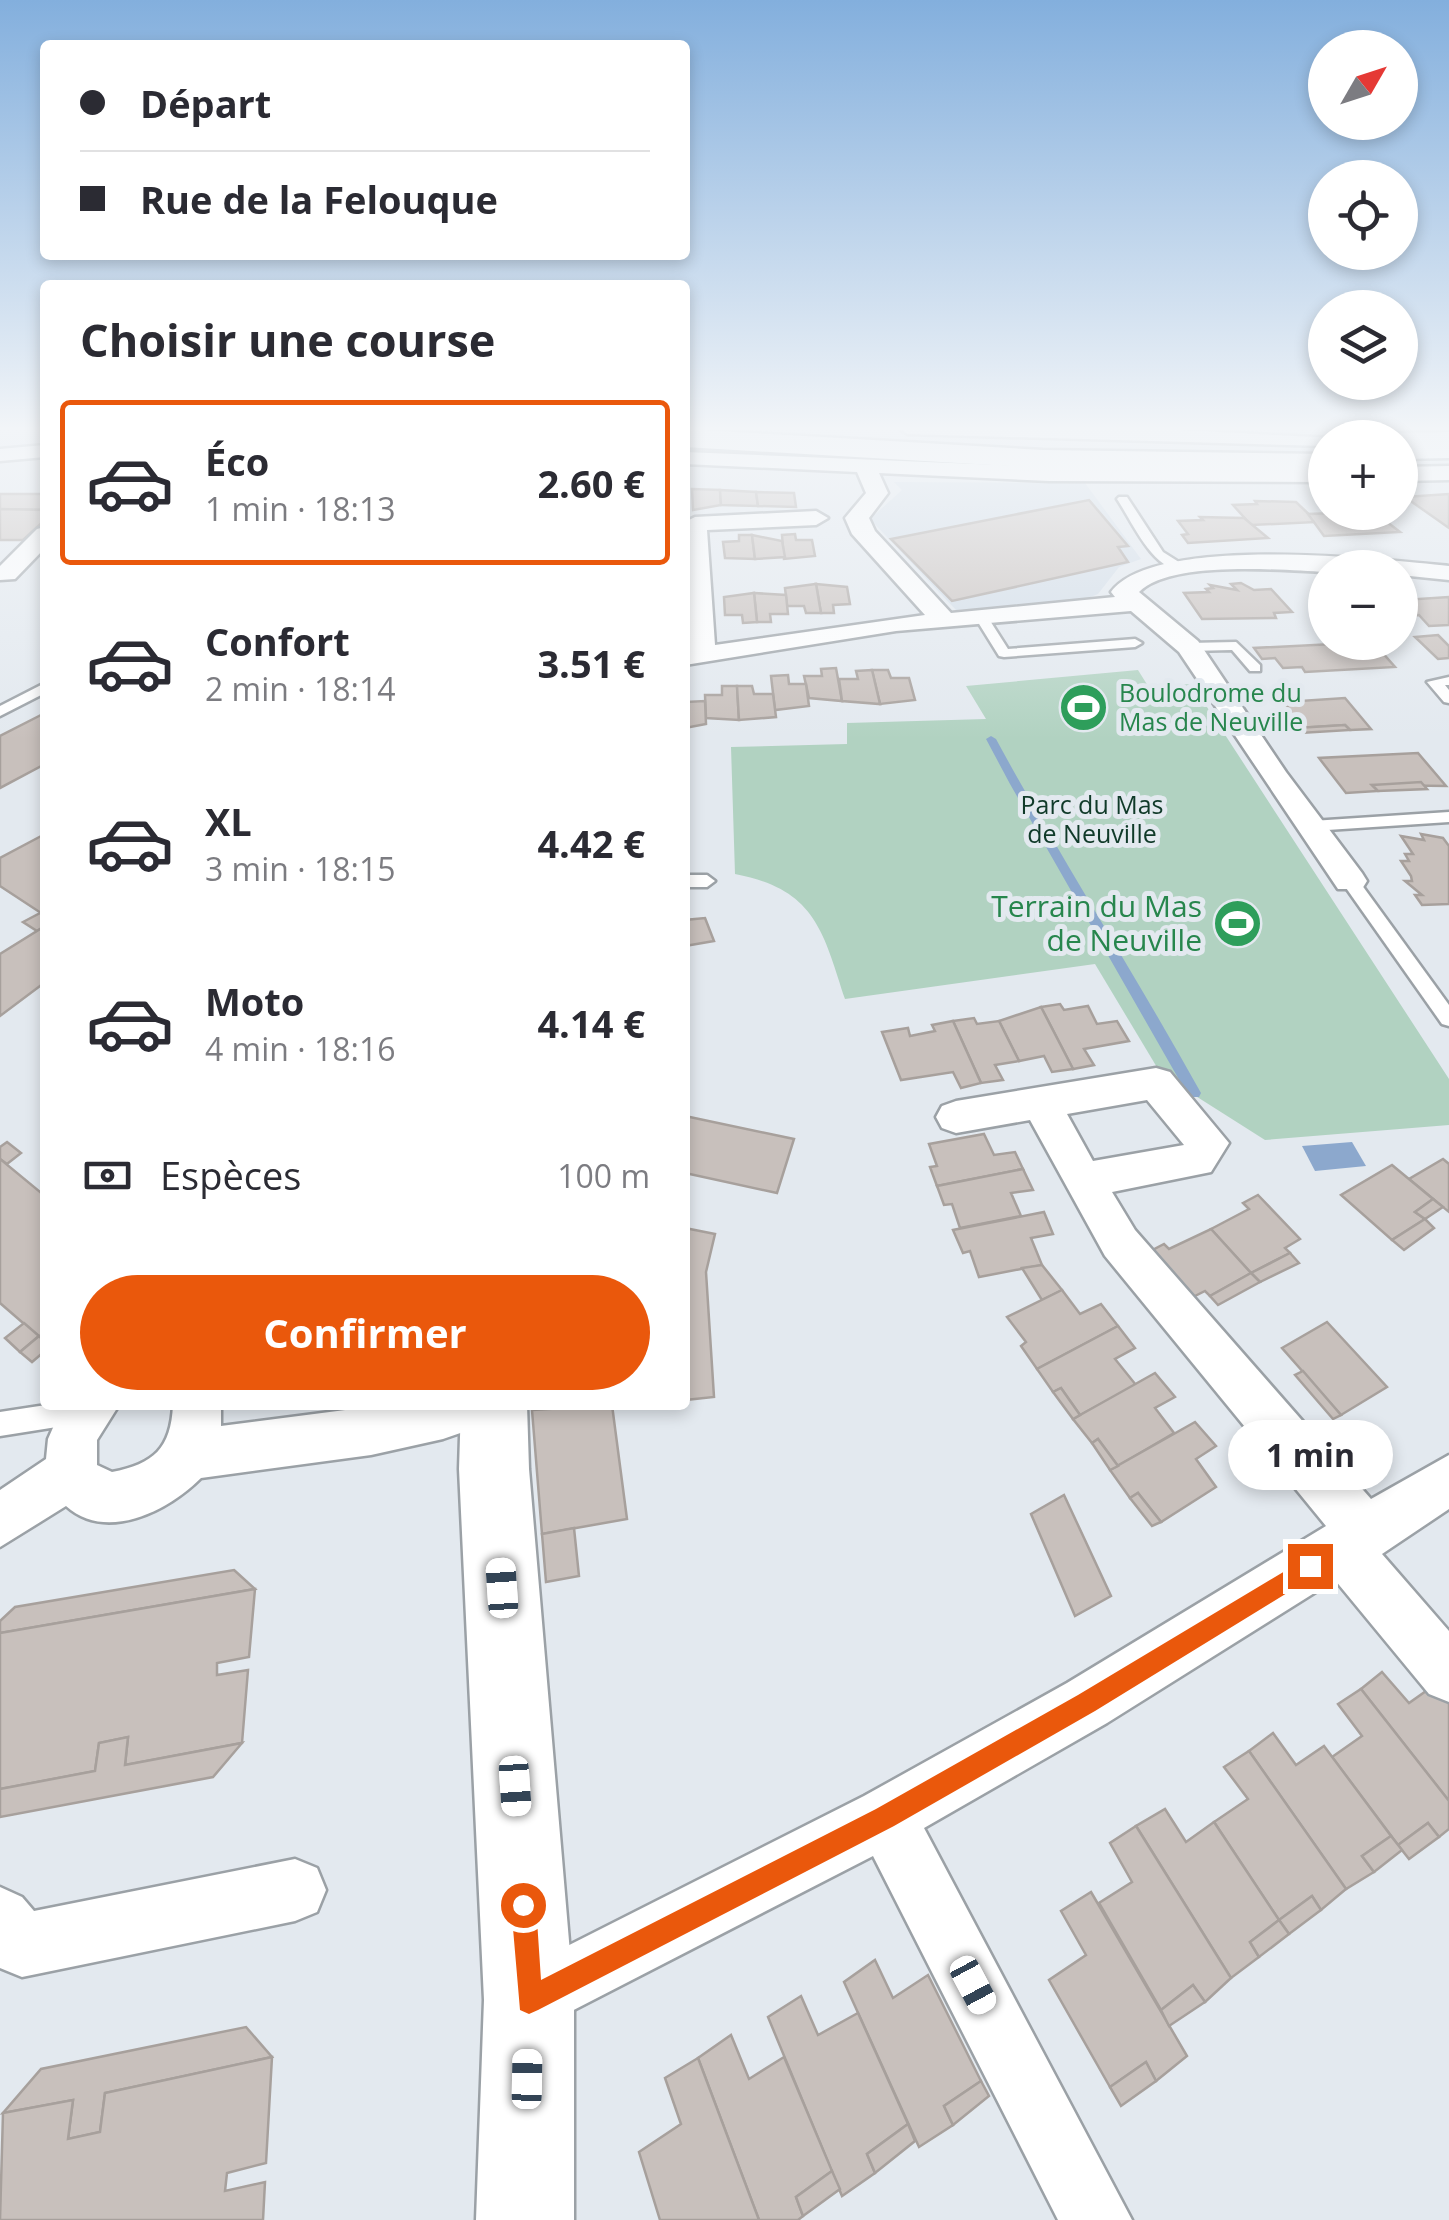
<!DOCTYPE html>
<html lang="fr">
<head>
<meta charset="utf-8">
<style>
	body { margin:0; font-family:"Open Sans",sans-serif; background:#f2f2f3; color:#2b2b33; height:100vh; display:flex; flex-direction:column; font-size:38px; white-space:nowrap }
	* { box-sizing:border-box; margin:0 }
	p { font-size:32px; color:#7c7c81 }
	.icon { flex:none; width:55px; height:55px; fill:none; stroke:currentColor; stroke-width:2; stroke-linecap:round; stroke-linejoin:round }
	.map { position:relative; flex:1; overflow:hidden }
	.details { position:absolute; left:40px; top:280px; width:650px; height:1130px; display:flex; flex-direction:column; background:#fff; border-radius:10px; box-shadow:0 5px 15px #0003 }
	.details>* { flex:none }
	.banner { position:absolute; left:40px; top:40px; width:650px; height:220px; border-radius:10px; box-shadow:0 5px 15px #0003; display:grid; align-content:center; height:220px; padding:0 40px; background:#fff }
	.needle { width:65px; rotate:51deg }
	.tools { position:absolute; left:1308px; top:30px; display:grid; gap:20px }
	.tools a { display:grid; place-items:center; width:110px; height:110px; border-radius:50%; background:#fff; box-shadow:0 5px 15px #0003; font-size:50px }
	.end { position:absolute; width:45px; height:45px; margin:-22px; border:12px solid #ea580c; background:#fff; box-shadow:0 0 0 5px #fff }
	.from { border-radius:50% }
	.bubble { position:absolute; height:70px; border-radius:35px; background:#fff; box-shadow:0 5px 15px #0003; font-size:32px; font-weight:700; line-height:70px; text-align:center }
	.car { position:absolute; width:30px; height:60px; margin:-30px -15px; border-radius:12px; box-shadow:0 0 8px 2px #0007; background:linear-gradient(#fff 24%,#345 0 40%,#fff 0 76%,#345 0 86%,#fff 0) }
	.banner b { display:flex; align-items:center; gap:35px; height:95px; font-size:38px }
	.banner b+b { border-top:2px solid #e1e1e2 }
	.banner i { width:25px; height:25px; background:#2b2b33 }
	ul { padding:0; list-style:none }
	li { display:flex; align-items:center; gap:30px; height:165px; margin:0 20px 15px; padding:0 20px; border:5px solid transparent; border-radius:10px }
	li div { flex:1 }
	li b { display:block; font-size:38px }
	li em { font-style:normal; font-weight:700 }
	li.selected { border-color:#ea580c }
	li>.icon { width:90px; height:90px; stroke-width:1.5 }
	h2 { padding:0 40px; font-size:45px; line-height:120px }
	.pay { display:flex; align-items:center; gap:25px; height:110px; padding:0 40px; font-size:38px }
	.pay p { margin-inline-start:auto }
	.primary-button { display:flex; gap:20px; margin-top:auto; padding:20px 40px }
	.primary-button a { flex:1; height:115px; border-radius:60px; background:#ea580c; color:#fff; font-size:40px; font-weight:700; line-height:115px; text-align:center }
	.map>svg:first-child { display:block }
	.built { fill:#d1dce7 }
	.green { fill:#b1d2c1 }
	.water { fill:#8ca8cd }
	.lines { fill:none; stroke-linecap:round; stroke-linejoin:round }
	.stream { fill:#8ca8cd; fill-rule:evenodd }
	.building { fill:#c8c0bc; stroke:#a7a09c; stroke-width:2.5 }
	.lane-casing { stroke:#9ba1a6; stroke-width:5 }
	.street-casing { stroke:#9ba1a6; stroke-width:5 }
	.secondary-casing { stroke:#9ba1a6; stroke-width:5 }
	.primary-casing { stroke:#9ba1a6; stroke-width:5 }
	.lane { fill:#fff; fill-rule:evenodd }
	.street { fill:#fff; fill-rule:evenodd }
	.secondary { fill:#fff; fill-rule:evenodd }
	.primary { fill:#fff; fill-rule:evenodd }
	.route { fill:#ea580c }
	.labels { text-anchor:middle; stroke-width:10; stroke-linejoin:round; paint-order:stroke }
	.far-leisure-label { font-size:25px; fill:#27864d; stroke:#e3e9ef; text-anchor:start }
	.far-park-label { font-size:25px; fill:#103a29; stroke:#e3e9ef }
	.leisure-label { font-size:30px; fill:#27864d; stroke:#e3e9ef; text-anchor:end }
</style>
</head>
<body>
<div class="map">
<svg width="1449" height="2220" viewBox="0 0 1449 2220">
	<rect width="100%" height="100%" fill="#e3e9ef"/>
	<path class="built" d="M894 482 1085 483 1141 559 1119 567 1098 594 1070 605 956 610 870 519 902 490Z"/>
	<path class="green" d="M1138 670 1148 686 1192 684 1449 1079V1125L1265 1140 1161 1074 1095 964 845 999C823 931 815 889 735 874L731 747 847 744V723L986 719 966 686Z"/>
	<path class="water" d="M1352 1142 1366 1166 1315 1171 1302 1146Z"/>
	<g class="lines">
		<path class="stream" d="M991 736 996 739C1061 859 1135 974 1201 1093L1199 1097H1189L1010 784 986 739Z"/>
	</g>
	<g class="building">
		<path d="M692 489 720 490 721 505 693 510Z"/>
		<path d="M720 490 756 492 758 506 721 505Z"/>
		<path d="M756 492 794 493 796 507 758 506Z"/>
		<path d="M0 494H45V510L0 509Z"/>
		<path d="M1449 494V528L1405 497Z"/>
		<path d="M1089 500 1128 546 1118 547 1128 562 952 601 891 539Z"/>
		<path d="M1255 501 1296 502 1317 522 1251 525 1233 505 1257 504Z"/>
		<path d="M0 509 45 510V520L23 540H0Z"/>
		<path d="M1374 512 1400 532 1324 536 1308 514Z"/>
		<path d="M1200 517 1244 518 1268 538 1188 543 1182 535 1188 534 1178 521 1203 520Z"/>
		<path d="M795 534 796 540H812L815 556 784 559 782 535Z"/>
		<path d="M739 535H752L755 559 725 558 723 542 739 541Z"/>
		<path d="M752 535 782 541 785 557 755 559Z"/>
		<path d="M1241 583 1254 590 1271 589 1292 612 1274 613 1276 618 1202 619 1184 593 1209 592 1206 589 1213 588 1210 585 1237 590 1231 584Z"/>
		<path d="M816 584 847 587 850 604 833 605 834 613H821Z"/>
		<path d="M816 584 821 613H806L804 606H787L785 588Z"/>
		<path d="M754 593 786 595 788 614H770L771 622H757Z"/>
		<path d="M754 593 757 622 743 623 742 615H725L724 597Z"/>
		<path d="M1400 595 1404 600 1449 597V625L1429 626 1419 615 1400 617Z"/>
		<path d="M1438 635 1449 646V658L1438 659 1415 637Z"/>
		<path d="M1373 642 1395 667 1305 672 1302 667 1283 668 1275 658 1262 659 1254 648Z"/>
		<path d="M836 668 842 701 809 698 804 676H822L821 669Z"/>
		<path d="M872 670H888L891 678H909L915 700 880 704Z"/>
		<path d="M872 670 880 704 842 701 839 679H858L856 671Z"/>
		<path d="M788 675 789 684H806L809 706 775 710 771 676Z"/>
		<path d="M722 686H737L739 720 706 718 705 695H722Z"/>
		<path d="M737 686H752L754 694H773L776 717 739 720Z"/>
		<path d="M685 692 686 702 705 701 706 724 685 728Z"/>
		<path d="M1345 698 1371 729 1350 730 1345 725 1296 728 1282 710H1290L1284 702Z"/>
		<path d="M45 713V764L0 788V736Z"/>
		<path d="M1345 725 1350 730 1300 733 1296 728Z"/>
		<path d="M1418 753 1446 786 1372 785 1378 791 1346 793 1319 758Z"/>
		<path d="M1421 782 1427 789 1378 791 1372 785Z"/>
		<path d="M45 834V912L41 913 0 886V858Z"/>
		<path d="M1421 834 1443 838 1449 846V904L1422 905 1415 895H1422L1405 881H1412L1411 876 1401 861H1409L1405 854H1413L1401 836 1424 840Z"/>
		<path d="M44 911 45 926 37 931 23 922Z"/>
		<path d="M705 918 714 941 685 946V920Z"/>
		<path d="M45 926V989L40 986 0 1016V954Z"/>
		<path d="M1060 1004 1064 1010 1088 1006 1097 1024 1117 1021 1129 1041 1084 1049 1094 1065 1073 1069 1041 1007Z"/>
		<path d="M1041 1007 1073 1069 1052 1072 1044 1056 1019 1061 999 1021Z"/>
		<path d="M974 1018 977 1024 999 1021 1019 1061 995 1065 1003 1080 981 1083 953 1021Z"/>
		<path d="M953 1021 981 1083 961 1088 953 1072 901 1080 882 1032 908 1028 910 1036 935 1031 932 1025Z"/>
		<path d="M685 1116 794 1139 777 1193 685 1173Z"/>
		<path d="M984 1134 994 1155 1015 1152 1023 1169 937 1186 930 1167 937 1166 929 1144Z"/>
		<path d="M7 1142 21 1153 7 1164 0 1159V1147Z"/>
		<path d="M0 1159 45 1196V1342L0 1303Z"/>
		<path d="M1443 1159 1449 1164V1212L1409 1179Z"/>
		<path d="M1392 1165 1433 1199 1415 1212 1425 1219 1392 1240 1341 1195Z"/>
		<path d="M1023 1169 1033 1190 1011 1193 1021 1216 960 1228 952 1204 944 1205 937 1186Z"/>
		<path d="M1258 1195 1300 1239 1285 1248 1290 1253 1251 1273 1211 1229 1249 1209 1243 1203Z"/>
		<path d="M1433 1199 1443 1207 1425 1219 1415 1212Z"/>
		<path d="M1044 1212 1053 1234 1031 1238 1042 1265 979 1277 970 1251 963 1253 953 1230Z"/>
		<path d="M1425 1219 1434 1228 1404 1250 1392 1240Z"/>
		<path d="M685 1228 715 1234 706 1272 714 1397 685 1400Z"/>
		<path d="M1211 1229 1251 1273 1210 1296 1205 1291 1187 1300 1147 1253 1164 1244 1169 1249Z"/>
		<path d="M1290 1253 1299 1263 1260 1282 1251 1273Z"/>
		<path d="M1042 1265 1062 1290 1042 1300 1022 1268Z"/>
		<path d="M1251 1273 1260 1282 1218 1305 1210 1296Z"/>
		<path d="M1062 1290 1080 1314 1101 1304 1118 1326 1037 1369 1021 1346 1026 1342 1007 1317Z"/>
		<path d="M1327 1322 1387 1387 1341 1415 1282 1348Z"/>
		<path d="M24 1323 39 1336 20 1352 5 1338Z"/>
		<path d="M1118 1326 1135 1348 1115 1359 1136 1385 1080 1415 1061 1388 1053 1392 1037 1369Z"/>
		<path d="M39 1336 45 1342V1351L32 1362 20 1352Z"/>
		<path d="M1303 1371 1341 1415 1333 1419 1295 1375Z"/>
		<path d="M1155 1373 1175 1397 1155 1408 1174 1433 1118 1466 1098 1439 1092 1443 1073 1419Z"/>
		<path d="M1061 1388 1080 1415 1073 1419 1053 1392Z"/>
		<path d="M612 1405 627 1519 542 1534 532 1410Z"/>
		<path d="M1195 1422 1216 1446 1196 1459 1216 1487 1161 1522 1138 1493 1130 1498 1110 1470Z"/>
		<path d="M1098 1439 1118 1466 1110 1470 1092 1443Z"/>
		<path d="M1138 1493 1161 1522 1152 1526 1130 1498Z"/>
		<path d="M1064 1495 1111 1596 1075 1616 1031 1514Z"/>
		<path d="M574 1528 579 1576 546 1582 542 1534Z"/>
		<path d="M234 1570 255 1589 0 1633V1621L15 1607Z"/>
		<path d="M255 1589 249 1657 217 1663V1675L248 1670 242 1743 125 1765 128 1737 99 1743 95 1771 0 1789V1633Z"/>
		<path d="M1382 1672 1409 1703 1436 1684 1449 1700V1801L1361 1689Z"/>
		<path d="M1361 1689 1449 1801V1829L1439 1837 1428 1823 1398 1845 1332 1757 1362 1736 1338 1704Z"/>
		<path d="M1273 1733 1296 1765 1324 1746 1391 1836 1362 1856 1374 1872 1346 1889 1249 1751Z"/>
		<path d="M128 1737 125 1765 242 1743 213 1777 0 1817V1789L95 1771 99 1743Z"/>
		<path d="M1249 1751 1346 1889 1321 1910 1312 1896 1279 1920 1214 1822 1248 1799 1224 1767Z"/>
		<path d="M1165 1809 1186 1842 1214 1822 1279 1920 1250 1942 1259 1957 1231 1978 1136 1826Z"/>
		<path d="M1428 1823 1439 1837 1409 1859 1398 1845Z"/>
		<path d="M1136 1826 1231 1978 1205 2002 1193 1985 1161 2010 1099 1903 1132 1882 1110 1843Z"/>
		<path d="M1391 1836 1402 1850 1374 1872 1362 1856Z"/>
		<path d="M1091 1892 1187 2056 1156 2081 1146 2062 1110 2087 1049 1980 1086 1955 1061 1911Z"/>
		<path d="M1312 1896 1321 1910 1289 1934 1279 1920Z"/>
		<path d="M1279 1920 1289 1934 1259 1957 1250 1942Z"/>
		<path d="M875 1960 893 1998 928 1975 981 2081 944 2106 953 2125 919 2147 844 1982Z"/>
		<path d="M1193 1985 1205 2002 1169 2026 1161 2010Z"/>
		<path d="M801 1996 818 2035 858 2013 908 2124 867 2154 875 2173 842 2196 768 2017Z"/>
		<path d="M246 2027 272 2057 105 2093 100 2132 68 2139 73 2100 3 2113 41 2069Z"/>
		<path d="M731 2035 749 2079 784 2057 832 2171 796 2197 803 2216 798 2220H759L698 2058Z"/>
		<path d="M272 2057 266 2163 227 2173 225 2191 265 2182 263 2220H0L3 2113 73 2100 68 2139 100 2132 105 2093Z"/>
		<path d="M698 2058 759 2220H660L639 2152 681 2124 665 2078Z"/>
		<path d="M1146 2062 1156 2081 1121 2106 1110 2087Z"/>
		<path d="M981 2081 989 2096 953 2125 944 2106Z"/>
		<path d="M908 2124 915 2141 875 2173 867 2154Z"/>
		<path d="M832 2171 840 2189 803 2216 796 2197Z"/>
	</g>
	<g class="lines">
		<defs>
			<g id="lane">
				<path d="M1119 497H1127L1163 552 1182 564V570C1152 570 1132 521 1117 499Z"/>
				<path d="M977 616H987L1008 649 1135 639 1142 643 1135 647 1004 657 999 656 976 619Z"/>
				<path d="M1236 642 1260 665V671H1250L1232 650 1189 651 1182 647 1189 643Z"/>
				<path d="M1449 677V685H1445L1449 690V703L1444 702 1427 682Z"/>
				<path d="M45 683V693L0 716V706Z"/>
				<path d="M1449 812V822L1312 831 1304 826 1312 821Z"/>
				<path d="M685 875H707L715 881 707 887H685Z"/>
				<path d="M1350 875 1356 877 1449 1005V1026L1442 1024 1344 885V877Z"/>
				<path d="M46 1405H92L94 1411 91 1419 82 1423 0 1436V1412Z"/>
			</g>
			<g id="street">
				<path d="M898 428H1140L1334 438H1325V446L908 434Z"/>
				<path d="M1449 432V444L1400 445V438H1391L1400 433Z"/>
				<path d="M45 445V457L0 461V449Z"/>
				<path d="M685 452 1049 467 1325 468V482L1049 481 879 473 888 493 869 518 875 531 951 613 1115 597 1111 592C1154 534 1380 559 1449 566V580L1400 575V568H1325V572C1282 570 1170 560 1139 592L1198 641 1286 772 1362 873 1367 881 1362 889H1338L1179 652 1131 611 896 631 685 665V522L695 517 816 511 828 518 816 525 707 530 715 645 925 615 852 534 845 518 866 493 857 472 685 464Z"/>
				<path d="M1449 466V480L1400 481V467Z"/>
				<path d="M45 527V548L15 579 0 580V566L37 529Z"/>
				<path d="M1156 1068 1170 1072 1229 1143 1211 1172 1112 1192 1135 1230 1371 1499 1449 1455V1509L1382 1554 1449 1631V1702L1429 1694 1335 1580 1107 1723 924 1828 1132 2220H1058L873 1856 529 2033 506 2023 496 2000 506 1977 864 1796 1067 1683 1326 1526 1105 1256 1030 1120 956 1133 942 1128 936 1117 942 1106 956 1101ZM1147 1100 1184 1145 1093 1161 1067 1114Z"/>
				<path d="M63 1405H119L97 1440V1465L112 1472C154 1464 171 1448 173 1405H221V1426L384 1405H502L495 1421 443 1439 371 1455 201 1478C169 1510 107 1543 66 1506L0 1547V1490L46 1459 48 1439Z"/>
				<path d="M295 1859 317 1868 326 1890 317 1912 295 1921 22 1977 0 1968V1887L22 1897 34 1911Z"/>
			</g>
			<path id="secondary" d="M461 1405H527L529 1469 574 2000V2220H476L484 2000 459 1469Z"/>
			<g id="primary">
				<path d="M685 429 1043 450 1325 454V472L1043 468 685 447Z"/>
				<path d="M1449 440V458L1400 459V441Z"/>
			</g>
		</defs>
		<use href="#lane" class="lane-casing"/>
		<use href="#street" class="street-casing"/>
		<use href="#secondary" class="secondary-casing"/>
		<use href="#primary" class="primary-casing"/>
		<use href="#lane" class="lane"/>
		<use href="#street" class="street"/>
		<use href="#secondary" class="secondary"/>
		<use href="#primary" class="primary"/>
	</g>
	<linearGradient id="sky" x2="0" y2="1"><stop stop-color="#83afdd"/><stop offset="0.58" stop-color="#f2f5f8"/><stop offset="1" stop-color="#f2f5f8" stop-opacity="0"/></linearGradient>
	<rect width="1449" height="739" fill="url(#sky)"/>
	<path class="route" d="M1310 1556 1321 1566 1318 1574 1095 1711 894 1826 538 2010 529 2014 520 2010 511 1905 514 1896 523 1893 532 1896 536 1905 541 1980 876 1809 1078 1695Z"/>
	<defs>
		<symbol id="stadium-disc" viewBox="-11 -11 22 22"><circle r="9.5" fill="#2e9e5b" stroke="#e3e9ef"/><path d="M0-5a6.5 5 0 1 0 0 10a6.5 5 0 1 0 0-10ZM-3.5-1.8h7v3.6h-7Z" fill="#fff"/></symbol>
	</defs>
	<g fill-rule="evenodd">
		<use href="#stadium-disc" x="1056" y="680" width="55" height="55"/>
		<use href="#stadium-disc" x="1210" y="896" width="55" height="55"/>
	</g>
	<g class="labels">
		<g class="far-leisure-label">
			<text x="1119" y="702">Boulodrome du<tspan x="1119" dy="29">Mas de Neuville</tspan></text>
		</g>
		<g class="far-park-label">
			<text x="1092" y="814">Parc du Mas<tspan x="1092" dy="29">de Neuville</tspan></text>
		</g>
		<g class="leisure-label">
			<text x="1202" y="917">Terrain du Mas<tspan x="1202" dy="34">de Neuville</tspan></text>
		</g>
	</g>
</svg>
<div class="tools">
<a><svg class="needle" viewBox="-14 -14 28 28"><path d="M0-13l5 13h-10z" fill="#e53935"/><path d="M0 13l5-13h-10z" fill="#7c7c81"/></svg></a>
<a><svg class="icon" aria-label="locate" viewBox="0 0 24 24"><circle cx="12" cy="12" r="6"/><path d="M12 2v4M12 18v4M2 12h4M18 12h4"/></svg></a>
<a><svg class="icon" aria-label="layers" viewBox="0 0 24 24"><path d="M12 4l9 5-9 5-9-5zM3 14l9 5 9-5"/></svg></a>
<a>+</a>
<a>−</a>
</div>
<i class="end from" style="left:523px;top:1905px"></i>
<i class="end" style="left:1310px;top:1566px"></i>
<div class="bubble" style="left:1228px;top:1420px;width:165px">1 min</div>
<i class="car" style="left:502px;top:1588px;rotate:356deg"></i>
<i class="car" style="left:515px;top:1786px;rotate:176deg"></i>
<i class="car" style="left:973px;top:1985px;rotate:152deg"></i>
<i class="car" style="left:527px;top:2079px;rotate:1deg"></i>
<div class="banner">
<b><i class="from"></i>Départ</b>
<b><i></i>Rue de la Felouque</b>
</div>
<section class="details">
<h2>Choisir une course</h2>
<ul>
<li class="selected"><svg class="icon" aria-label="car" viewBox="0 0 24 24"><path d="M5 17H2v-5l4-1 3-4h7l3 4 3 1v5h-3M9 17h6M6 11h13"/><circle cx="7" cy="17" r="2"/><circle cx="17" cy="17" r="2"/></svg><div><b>Éco</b><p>1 min · 18:13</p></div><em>2.60 €</em></li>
<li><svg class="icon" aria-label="car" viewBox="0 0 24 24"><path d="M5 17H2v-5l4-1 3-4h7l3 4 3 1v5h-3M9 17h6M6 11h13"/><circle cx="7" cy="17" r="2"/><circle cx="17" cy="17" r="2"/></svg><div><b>Confort</b><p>2 min · 18:14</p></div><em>3.51 €</em></li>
<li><svg class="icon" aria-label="car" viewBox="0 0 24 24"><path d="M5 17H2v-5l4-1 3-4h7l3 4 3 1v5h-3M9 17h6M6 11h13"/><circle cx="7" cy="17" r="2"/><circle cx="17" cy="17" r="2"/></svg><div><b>XL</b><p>3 min · 18:15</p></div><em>4.42 €</em></li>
<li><svg class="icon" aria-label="car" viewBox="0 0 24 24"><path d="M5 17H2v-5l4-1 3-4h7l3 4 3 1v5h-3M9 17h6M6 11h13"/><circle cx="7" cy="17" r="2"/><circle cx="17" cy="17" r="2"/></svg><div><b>Moto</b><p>4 min · 18:16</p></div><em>4.14 €</em></li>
</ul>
<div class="pay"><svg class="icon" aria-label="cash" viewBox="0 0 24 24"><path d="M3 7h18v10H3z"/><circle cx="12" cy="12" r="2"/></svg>Espèces<p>100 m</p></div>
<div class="primary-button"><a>Confirmer</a></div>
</section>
</div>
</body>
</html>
